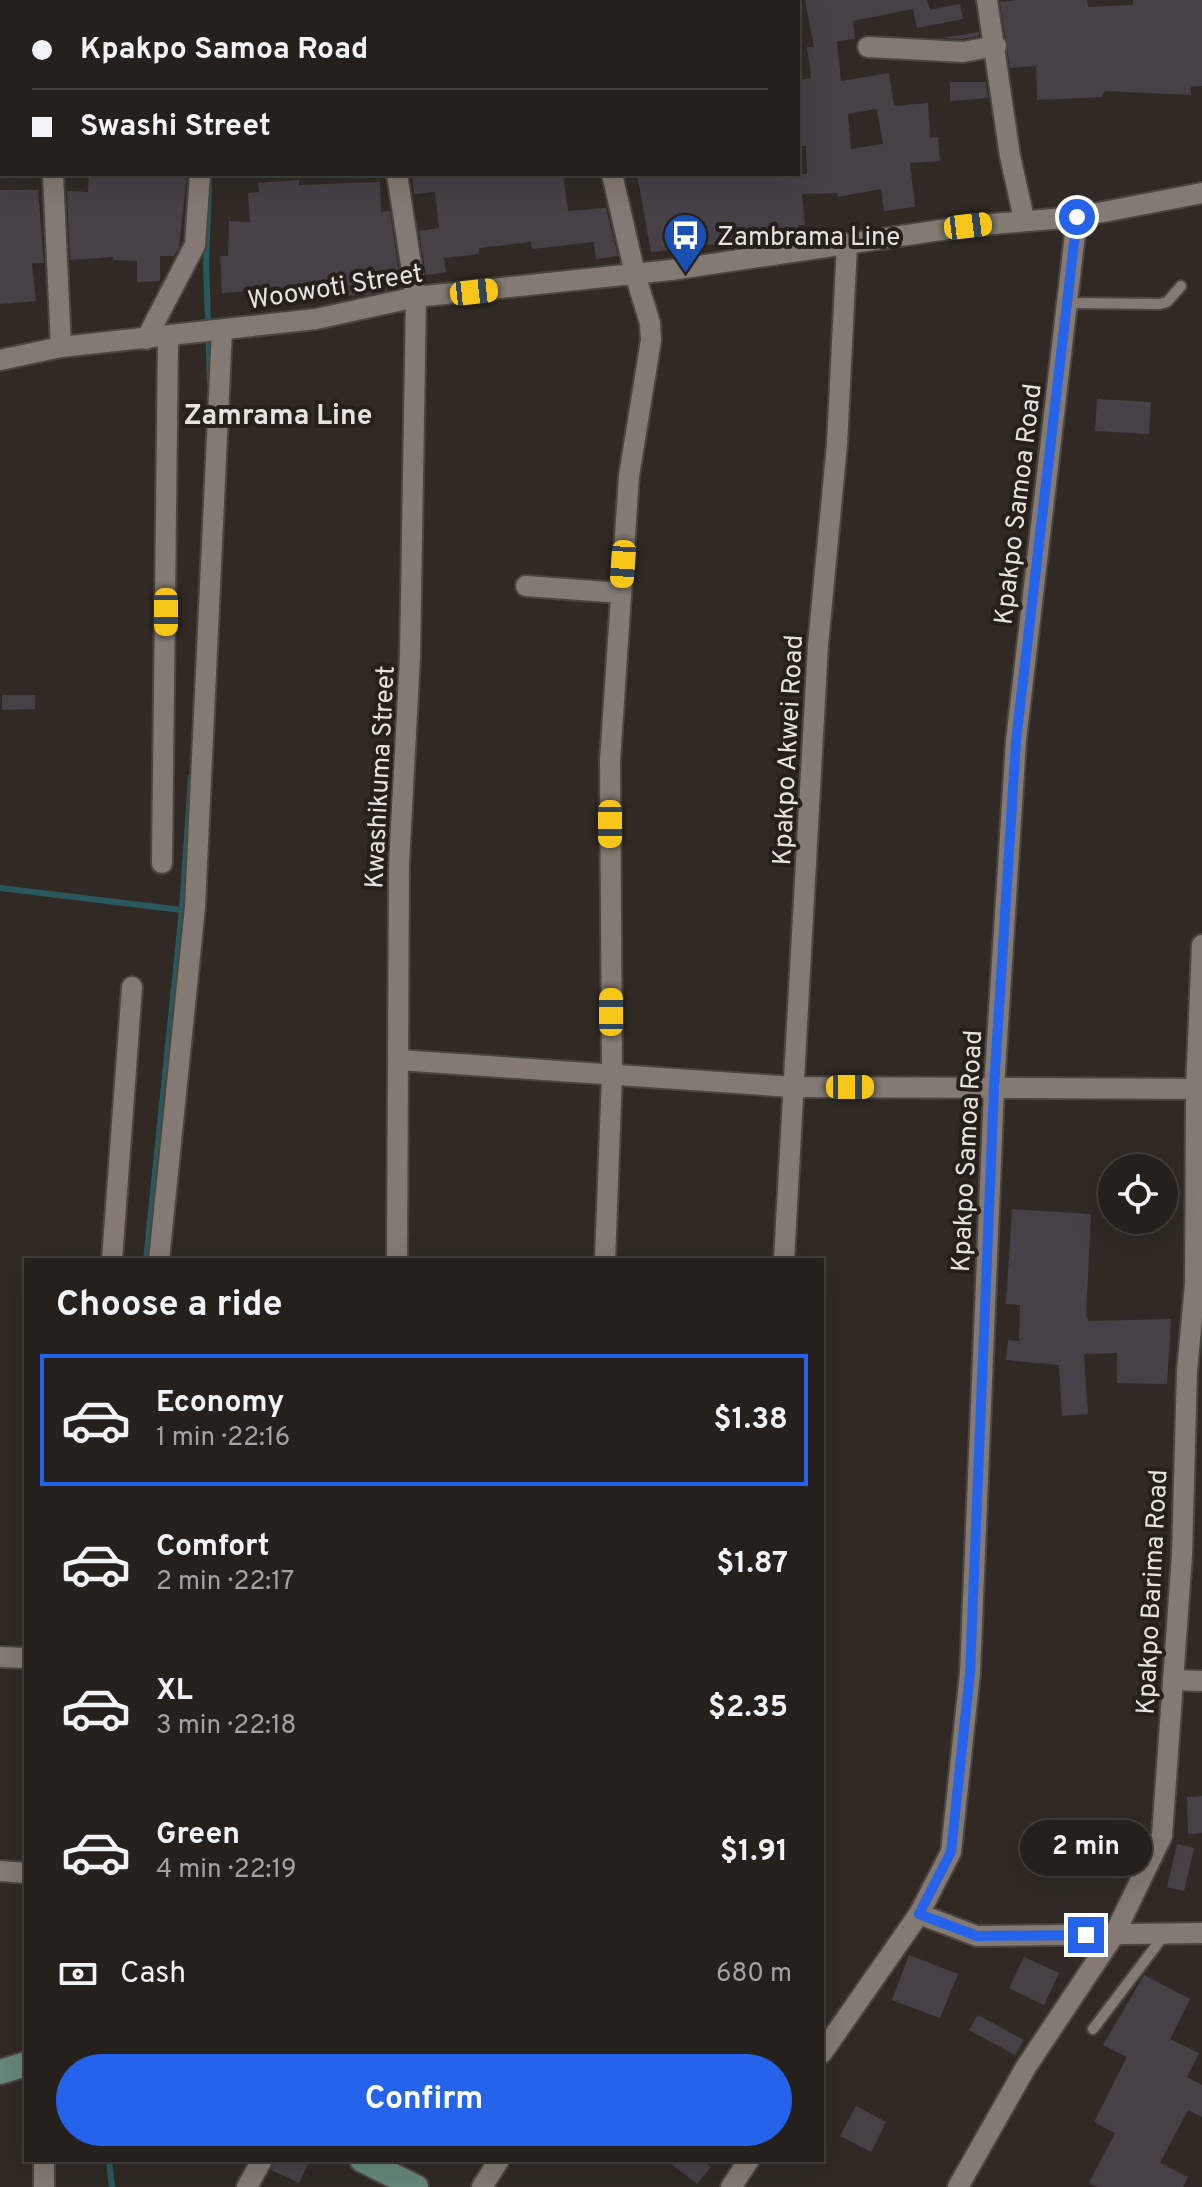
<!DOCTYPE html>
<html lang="en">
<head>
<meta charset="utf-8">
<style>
	body { margin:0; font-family:Overpass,sans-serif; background:#2d2824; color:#f1f3f6; height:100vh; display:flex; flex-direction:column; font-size:30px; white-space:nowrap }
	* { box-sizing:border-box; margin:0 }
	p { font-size:26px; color:#a3a3a3 }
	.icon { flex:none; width:44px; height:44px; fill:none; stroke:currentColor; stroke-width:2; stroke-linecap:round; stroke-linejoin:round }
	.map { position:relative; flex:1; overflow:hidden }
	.drawer { position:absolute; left:24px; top:1258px; width:800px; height:904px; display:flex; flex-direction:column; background:#25201b; border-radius:0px; box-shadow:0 8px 32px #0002,0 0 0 2px #423e3a }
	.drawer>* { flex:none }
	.banner { position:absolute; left:0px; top:0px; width:800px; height:176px; box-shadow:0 8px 32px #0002,0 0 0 2px #423e3a; display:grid; align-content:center; height:176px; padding:0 32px; background:#25201b }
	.buttons { position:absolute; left:1098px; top:1154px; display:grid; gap:16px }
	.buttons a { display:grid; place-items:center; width:80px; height:80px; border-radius:50%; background:#25201b; box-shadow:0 8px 32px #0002,0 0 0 2px #423e3a; font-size:40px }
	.end { position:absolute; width:36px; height:36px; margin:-18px; border:10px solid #2563eb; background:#fff; box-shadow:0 0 0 4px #fff }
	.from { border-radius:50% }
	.bubble { position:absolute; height:56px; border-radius:28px; background:#25201b; box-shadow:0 8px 32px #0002,0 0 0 2px #423e3a; font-size:26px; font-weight:700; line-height:56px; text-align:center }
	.car { position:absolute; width:24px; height:48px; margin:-24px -12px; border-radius:10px; box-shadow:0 0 6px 2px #0007; background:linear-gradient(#f5c518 24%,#345 0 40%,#f5c518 0 76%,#345 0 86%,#f5c518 0) }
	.banner b { display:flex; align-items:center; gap:28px; height:76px; font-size:30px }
	.banner b+b { border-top:2px solid #423e3a }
	.banner i { width:20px; height:20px; background:#f1f3f6 }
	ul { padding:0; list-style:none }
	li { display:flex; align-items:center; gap:24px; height:132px; margin:0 16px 12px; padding:0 16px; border:4px solid transparent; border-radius:0px }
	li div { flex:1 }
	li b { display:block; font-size:30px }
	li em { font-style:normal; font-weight:700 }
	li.selected { border-color:#2563eb }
	li>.icon { width:72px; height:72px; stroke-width:1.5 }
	h2 { padding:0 32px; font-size:36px; line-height:96px }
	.pay { display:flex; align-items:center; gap:20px; height:88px; padding:0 32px; font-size:30px }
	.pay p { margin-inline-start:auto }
	.button { display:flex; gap:16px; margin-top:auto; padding:16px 32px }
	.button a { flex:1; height:92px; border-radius:48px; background:#2563eb; color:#fff; font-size:32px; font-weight:700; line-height:92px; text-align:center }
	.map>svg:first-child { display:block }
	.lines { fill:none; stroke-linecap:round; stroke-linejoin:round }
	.stream { stroke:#2a595d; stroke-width:6 }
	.building { fill:#484047; fill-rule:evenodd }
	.lane-casing { stroke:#4a453f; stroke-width:14 }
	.street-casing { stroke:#4a453f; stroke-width:24 }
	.secondary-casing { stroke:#4a453f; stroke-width:28 }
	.lane { stroke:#837a73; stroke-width:10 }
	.street { stroke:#837a73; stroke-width:20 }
	.secondary { stroke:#668878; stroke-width:24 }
	.route { stroke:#2563eb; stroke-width:10 }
	.labels { text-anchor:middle; stroke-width:8; stroke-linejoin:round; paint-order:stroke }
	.poi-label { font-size:26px; fill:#e6e2dd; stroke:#27201a; text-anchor:start }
	.street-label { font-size:26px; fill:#e6e2dd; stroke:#27201a }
	.neighbourhood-label { font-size:28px; font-weight:bold; fill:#e6e2dd; stroke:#27201a }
</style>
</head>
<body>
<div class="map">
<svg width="1202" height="2187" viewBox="0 0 1202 2187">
	<rect width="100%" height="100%" fill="#312a24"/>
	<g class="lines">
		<g class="stream">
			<path d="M265 0V2"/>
			<path d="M209 186 206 262 210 382"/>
			<path d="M0 888 182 910"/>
			<path d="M146 1260 182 910 191 777"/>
			<path d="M109 2160 112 2187"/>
		</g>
	</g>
	<g class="building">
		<path d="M805 0H927L930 10 960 4 963 19 917 28 913 9 853 21 855 39 837 41 841 81 889 73 894 106 928 103 930 138 938 137 940 161 910 163 915 207 884 211 881 189 838 197 837 193 802 194 805 225H798L799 234 651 252 637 174H807L806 146H802V128L798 129V80L811 78 807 47H814ZM877 109 883 144 851 149 848 114Z"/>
		<path d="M1017 0H1087L1088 7 1133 5V0H1202V86L1191 87V95L1105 91 1102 97 1037 100 1036 66 1010 68 1000 2Z"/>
		<path d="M979 32V36L962 39 942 38Z"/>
		<path d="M950 82H986L988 98 950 101Z"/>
		<path d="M89 174H187L179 248 174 256H160V281L137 282V261L113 260V257L70 260 67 191 88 192Z"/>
		<path d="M412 174H563L568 211 606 208 618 256 596 259 594 242 532 249 531 242 479 248V254L444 258 446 272 426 275 419 231 439 228 435 192 414 194Z"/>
		<path d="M299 180V185L380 182 381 212 390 211 401 287 367 295 342 296 341 290 312 292V300L253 302 252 291 222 293 220 256H228L229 221 250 222 248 193 259 192 258 183Z"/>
		<path d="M0 190H38L44 263H32L36 301 0 304Z"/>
		<path d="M1097 399 1151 402 1149 434 1095 431Z"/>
		<path d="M2 695H35V709L2 710Z"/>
		<path d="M1012 1209 1091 1214 1086 1316 1089 1321 1171 1319 1167 1384 1117 1383V1353L1084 1354 1088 1414 1062 1416 1059 1365 1006 1360 1008 1340 1019 1341 1020 1305 1006 1304Z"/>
		<path d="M1202 1796V1833L1188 1834 1187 1797Z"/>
		<path d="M1177 1844 1194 1848 1184 1891 1167 1887Z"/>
		<path d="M909 1955 958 1974 940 2018 892 2000Z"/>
		<path d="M1024 1957 1059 1973 1044 2005 1009 1988Z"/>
		<path d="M1144 1975 1190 1999 1170 2039 1199 2053 1187 2077 1202 2085V2117L1188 2110 1160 2163 1188 2177 1183 2187H1098L1089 2183 1115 2133 1094 2122 1127 2057 1103 2045Z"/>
		<path d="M978 2015 1024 2040 1015 2055 969 2030Z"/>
		<path d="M856 2106 886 2122 871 2152 840 2136Z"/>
		<path d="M275 2160H310L299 2183 271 2170Z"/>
		<path d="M666 2160H702L711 2167 697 2184Z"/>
	</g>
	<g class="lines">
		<defs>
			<g id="lane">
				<path d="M1067 303 1160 304 1167 302 1181 286"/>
				<path d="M1093 2029 1165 1934"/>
			</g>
			<g id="street">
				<path d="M56 0V2"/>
				<path d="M251 0V2"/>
				<path d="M373 0 374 2"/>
				<path d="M576 0V2"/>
				<path d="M987 0 1010 156 1024 219"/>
				<path d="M868 47 963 52 996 46"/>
				<path d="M53 174 61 347"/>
				<path d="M146 339 195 245 200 174"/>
				<path d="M0 360 61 347 316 319 416 297 671 270 968 226 1077 217 1202 193"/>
				<path d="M526 586 621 593"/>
				<path d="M162 863 168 337"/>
				<path d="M399 1060 793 1087 1202 1089"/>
				<path d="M112 1260 132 987"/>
				<path d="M159 1260 195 907 222 330"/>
				<path d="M397 1260 399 864 410 657 416 297 397 174"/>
				<path d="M605 1260 612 1075 610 761 629 476 651 340 650 323 635 274 612 174"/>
				<path d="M784 1260 818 645 837 444 847 244"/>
				<path d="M0 1657 26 1658"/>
				<path d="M1173 1680 1202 1681"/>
				<path d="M0 1871 26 1873"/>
				<path d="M919 1914 977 1936 1202 1933"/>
				<path d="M822 2053 919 1914 951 1852 970 1673 994 1088 1016 741 1077 217"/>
				<path d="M44 2160V2187"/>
				<path d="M247 2187 262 2160"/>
				<path d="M482 2187 499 2160"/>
				<path d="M731 2187 749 2160"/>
				<path d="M958 2187 1026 2067 1114 1935 1162 1836 1182 1555 1187 1371 1195 1285 1196 1090 1202 945"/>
			</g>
			<g id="secondary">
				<path d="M0 2072 26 2064"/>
				<path d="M362 2160 416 2187"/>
			</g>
		</defs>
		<use href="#lane" class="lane-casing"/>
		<use href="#street" class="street-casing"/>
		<use href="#secondary" class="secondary-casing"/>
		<use href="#lane" class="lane"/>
		<use href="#street" class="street"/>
		<use href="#secondary" class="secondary"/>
	</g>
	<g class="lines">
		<path class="route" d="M1077 217 1016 741 994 1088 970 1673 951 1852 919 1914 977 1936 1086 1935"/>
	</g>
	<defs>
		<symbol id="bus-pin" viewBox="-11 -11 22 30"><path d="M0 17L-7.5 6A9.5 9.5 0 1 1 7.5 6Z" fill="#1a4fb4" stroke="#27201a"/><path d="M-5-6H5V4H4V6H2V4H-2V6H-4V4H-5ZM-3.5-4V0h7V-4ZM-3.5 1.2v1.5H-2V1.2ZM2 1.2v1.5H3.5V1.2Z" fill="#fff"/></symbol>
	</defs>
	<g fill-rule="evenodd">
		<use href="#bus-pin" x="660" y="210" width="51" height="69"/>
	</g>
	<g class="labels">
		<g class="poi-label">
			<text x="717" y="245">Zambrama Line</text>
		</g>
		<g class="street-label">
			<text transform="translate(335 286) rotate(-9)" y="9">Woowoti Street</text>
			<text transform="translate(1017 504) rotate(-83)" y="9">Kpakpo Samoa Road</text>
			<text transform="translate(787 750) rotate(-87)" y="9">Kpakpo Akwei Road</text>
			<text transform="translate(379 777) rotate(-87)" y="9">Kwashikuma Street</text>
			<text transform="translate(966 1151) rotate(-87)" y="9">Kpakpo Samoa Road</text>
			<text transform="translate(1151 1592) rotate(-87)" y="9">Kpakpo Barima Road</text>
		</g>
		<g class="neighbourhood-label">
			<text x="278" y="424">Zamrama Line</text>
		</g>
	</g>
</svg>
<div class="buttons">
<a><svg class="icon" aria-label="locate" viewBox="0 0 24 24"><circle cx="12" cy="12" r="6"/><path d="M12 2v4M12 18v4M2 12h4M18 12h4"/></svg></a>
</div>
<i class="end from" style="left:1077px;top:217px"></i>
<i class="end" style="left:1086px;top:1935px"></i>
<div class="bubble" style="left:1020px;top:1820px;width:132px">2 min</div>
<i class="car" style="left:968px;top:226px;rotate:83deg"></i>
<i class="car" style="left:474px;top:292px;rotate:84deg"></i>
<i class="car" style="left:623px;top:564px;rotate:184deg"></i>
<i class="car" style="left:166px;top:612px;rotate:180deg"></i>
<i class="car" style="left:610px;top:824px;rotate:180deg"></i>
<i class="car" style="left:611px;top:1012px;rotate:0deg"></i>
<i class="car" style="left:850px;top:1087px;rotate:90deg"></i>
<div class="banner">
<b><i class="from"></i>Kpakpo Samoa Road</b>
<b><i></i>Swashi Street</b>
</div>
<section class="drawer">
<h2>Choose a ride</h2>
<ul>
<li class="selected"><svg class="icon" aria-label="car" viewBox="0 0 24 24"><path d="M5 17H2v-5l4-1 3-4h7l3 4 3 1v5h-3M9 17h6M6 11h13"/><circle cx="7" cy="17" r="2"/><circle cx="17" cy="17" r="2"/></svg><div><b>Economy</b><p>1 min · 22:16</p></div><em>$1.38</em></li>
<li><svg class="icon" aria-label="car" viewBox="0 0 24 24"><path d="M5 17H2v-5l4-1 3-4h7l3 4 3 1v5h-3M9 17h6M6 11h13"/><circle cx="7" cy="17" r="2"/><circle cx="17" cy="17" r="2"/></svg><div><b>Comfort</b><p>2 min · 22:17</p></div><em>$1.87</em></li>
<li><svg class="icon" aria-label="car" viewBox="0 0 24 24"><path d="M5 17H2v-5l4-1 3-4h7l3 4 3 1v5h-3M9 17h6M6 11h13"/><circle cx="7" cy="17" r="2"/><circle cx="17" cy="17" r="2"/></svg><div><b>XL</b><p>3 min · 22:18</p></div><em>$2.35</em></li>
<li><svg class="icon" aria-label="car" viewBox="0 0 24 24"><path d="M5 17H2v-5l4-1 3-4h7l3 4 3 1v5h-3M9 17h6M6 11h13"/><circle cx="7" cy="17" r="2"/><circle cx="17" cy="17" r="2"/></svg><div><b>Green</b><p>4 min · 22:19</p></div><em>$1.91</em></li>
</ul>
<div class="pay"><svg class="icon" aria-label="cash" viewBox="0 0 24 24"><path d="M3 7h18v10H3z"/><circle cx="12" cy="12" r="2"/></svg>Cash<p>680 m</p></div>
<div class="button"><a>Confirm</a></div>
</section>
</div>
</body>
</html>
